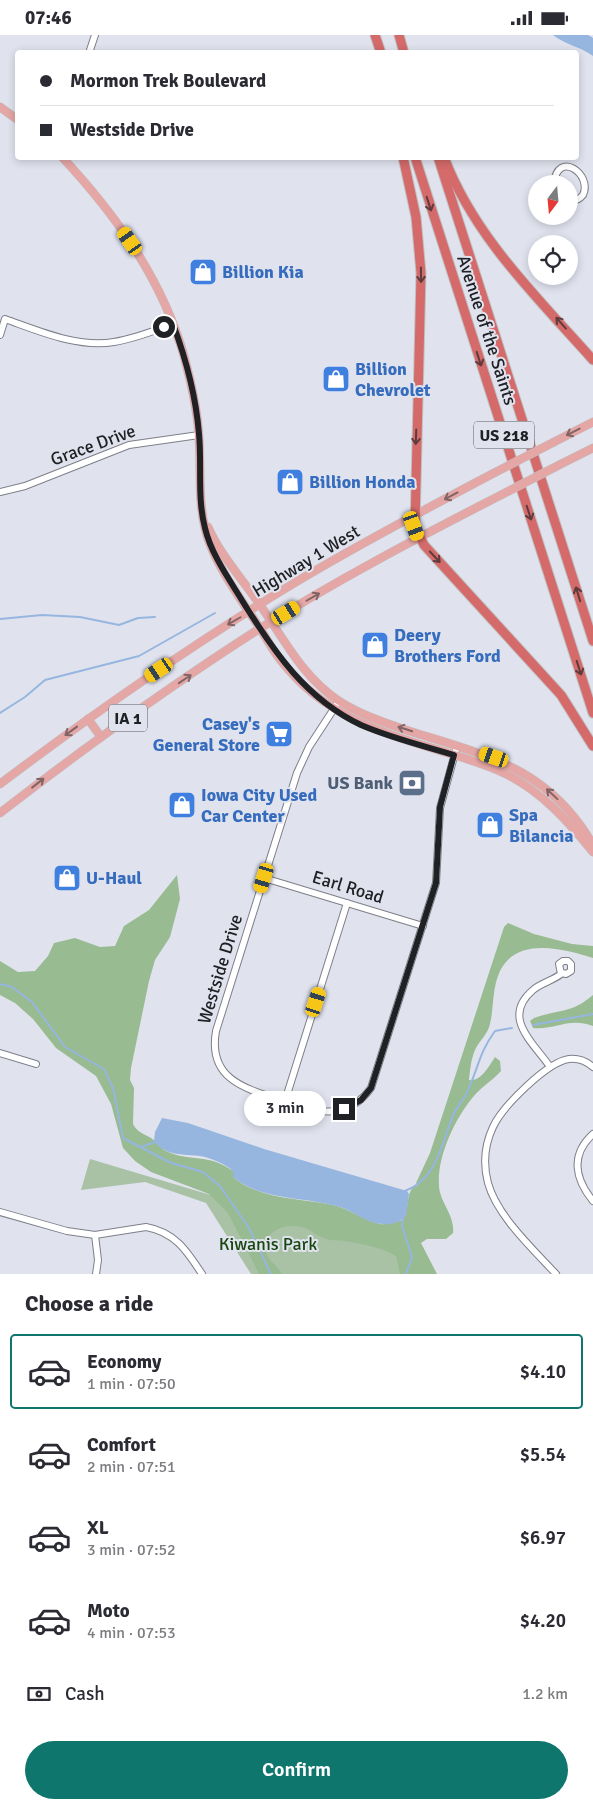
<!DOCTYPE html>
<html lang="en">
<head>
<meta charset="utf-8">
<style>
	body { margin:0; font-family:Signika,sans-serif; background:#f7f7f7; color:#2b2b33; height:100vh; display:flex; flex-direction:column; font-size:19px; white-space:nowrap }
	* { box-sizing:border-box; margin:0 }
	p { font-size:16px; color:#7c7c81 }
	.icon { flex:none; width:28px; height:28px; fill:none; stroke:currentColor; stroke-width:2; stroke-linecap:round; stroke-linejoin:round }
	.map { position:relative; height:1239px; overflow:hidden }
	.side { display:flex; flex-direction:column; background:#fff; flex:1 }
	.side>* { flex:none }
	.hud { position:absolute; left:15px; top:15px; width:564px; height:110px; border-radius:5px; box-shadow:0 2px 8px #0003; display:grid; align-content:center; height:110px; padding:0 25px; background:#fff }
	.needle { width:32px; rotate:196deg }
	.buttons { position:absolute; left:528px; top:140px; display:grid; gap:10px }
	.buttons a { display:grid; place-items:center; width:50px; height:50px; border-radius:50%; background:#fff; box-shadow:0 2px 8px #0003; font-size:25px }
	.end { position:absolute; width:22px; height:22px; margin:-11px; border:6px solid #202125; background:#fff; box-shadow:0 0 0 2px #fff }
	.from { border-radius:50% }
	.bubble { position:absolute; height:35px; border-radius:18px; background:#fff; box-shadow:0 2px 8px #0003; font-size:16px; font-weight:600; line-height:35px; text-align:center }
	.car { position:absolute; width:15px; height:30px; margin:-15px -8px; border-radius:6px; box-shadow:0 0 4px 1px #0007; background:linear-gradient(#f5c518 24%,#345 0 40%,#f5c518 0 76%,#345 0 86%,#f5c518 0) }
	.hud b { display:flex; align-items:center; gap:18px; height:48px; font-size:19px }
	.hud b+b { border-top:1px solid #e1e1e2 }
	.hud i { width:12px; height:12px; background:#2b2b33 }
	ul { padding:0; list-style:none }
	li { display:flex; align-items:center; gap:15px; height:75px; margin:0 10px 8px; padding:0 15px; border:2px solid transparent; border-radius:5px }
	li div { flex:1 }
	li b { display:block; font-size:19px }
	li em { font-style:normal; font-weight:600 }
	li.selected { border-color:#0f766e }
	li>.icon { width:45px; height:45px; stroke-width:1.5 }
	h2 { padding:0 25px; font-size:22px; line-height:60px }
	.pay { display:flex; align-items:center; gap:12px; height:55px; padding:0 25px; font-size:19px }
	.pay p { margin-inline-start:auto }
	.primary-button { display:flex; gap:10px; margin-top:auto; padding:10px 25px }
	.primary-button a { flex:1; height:58px; border-radius:30px; background:#0f766e; color:#fff; font-size:20px; font-weight:600; line-height:58px; text-align:center }
	.status { display:flex; justify-content:space-between; align-items:center; height:35px; padding:0 25px; background:#fff; direction:ltr }
	.status svg { height:14px; fill:currentColor }
	.map>svg:first-child { display:block }
	.green { fill:#a9c1a5 }
	.forest { fill:#98bb92 }
	.water { fill:#96b6df }
	.lines { fill:none; stroke-linecap:round; stroke-linejoin:round }
	.stream { stroke:#96b6df; stroke-width:2 }
	.minor-casing { stroke:#7d7f89; stroke-width:8 }
	.major-casing { stroke:#c1c1c2; stroke-width:9 }
	.highway-casing { stroke:#c1c1c2; stroke-width:11 }
	.minor { stroke:#fff; stroke-width:6 }
	.major { stroke:#e5a6a6; stroke-width:8 }
	.highway { stroke:#d46a6a; stroke-width:9 }
	.major-bridge-casing { stroke:#c1c1c2; stroke-width:9; stroke-linecap:butt }
	.major-bridge { stroke:#e5a6a6; stroke-width:8 }
	.oneway { stroke:#5f3b3d }
	.oneway2 { stroke:#826466 }
	.route { stroke:#202125; stroke-width:6 }
	.labels { text-anchor:middle; stroke-width:4; stroke-linejoin:round; paint-order:stroke }
	.shield { fill:#e0e3ee; stroke:#5a5b61; stroke-width:1 }
	.shield-label { font-size:16px; font-weight:bold; fill:#202125 }
	.shop-label { font-size:18px; font-weight:bold; fill:#366cbe; stroke:#e0e3ee; text-anchor:start }
	.street-label { font-size:18px; fill:#202125; stroke:#e0e3ee }
	.service-label { font-size:18px; font-weight:bold; fill:#4e5e75; stroke:#e0e3ee; text-anchor:end }
	.park-label { font-size:18px; fill:#184710; stroke:#e0e3ee }
</style>
</head>
<body>
<div class="status"><b>07:46</b><svg viewBox="0 0 49 12"><path d="M0 12V9h3v3zM5 12V6h3v6zM10 12V3h3v9zM15 12V0h3v12zM26 1h20v11H26zM47 4h2v5h-2z"/></svg></div>
<div class="map">
<svg width="593" height="1239" viewBox="0 0 593 1239">
	<rect width="100%" height="100%" fill="#e0e3ee"/>
	<path class="green" d="M90 1124 406 1218 400 1239H251L206 1168 145 1147 81 1155Z"/>
	<g class="forest">
		<path d="M177 840 180 864 170 902 155 925 149 946 131 1033 130 1045 134 1053 133 1089C137 1097 144 1099 151 1103 157 1107 160 1113 166 1116 189 1127 209 1118 233 1136V1142C260 1165 301 1163 333 1170 350 1174 363 1185 380 1189 388 1190 395 1187 403 1185 409 1173 406 1160 414 1150L418 1151 416 1148 430 1118 504 892 508 888 534 899 572 909 593 911V923C564 914 517 901 500 936 492 953 494 972 490 989 488 999 479 1006 475 1015 471 1024 470 1036 469 1045 481 1047 489 1031 495 1022L500 1026 501 1036C492 1046 481 1052 473 1062 454 1085 437 1122 439 1151 440 1168 455 1180 453 1198L446 1204H427L421 1208 437 1239H400L396 1221C380 1212 363 1209 345 1206 339 1205 331 1206 326 1204 317 1201 310 1194 302 1192 285 1188 261 1196 266 1218 269 1226 278 1231 282 1239H259L228 1178 209 1159 151 1137 135 1126 123 1113 111 1069 96 1041 56 1013 33 984 15 968 0 960V926L18 937 35 936 48 921 54 908 75 903 100 912 115 911 124 891 149 875Z"/>
		<path d="M593 960V991C568 982 557 995 533 993L530 986 534 983C559 974 571 979 593 960Z"/>
	</g>
	<g class="water">
		<path d="M553 0H588L593 3V21C581 12 566 10 553 0Z"/>
		<path d="M162 1083 188 1088 264 1114 407 1156 409 1159 406 1181C400 1188 390 1190 382 1189 367 1188 356 1178 343 1173 308 1161 263 1167 233 1142V1136C225 1129 215 1125 205 1122 186 1118 167 1123 154 1106L155 1097Z"/>
	</g>
	<g class="lines">
		<g class="stream">
			<path d="M0 584 42 580 80 582 119 590 138 583 155 582"/>
			<path d="M0 678 25 662 45 645 139 621 215 578"/>
			<path d="M0 949 12 952 32 967 65 1012 104 1034 113 1053 123 1103 171 1128 203 1137 220 1151 249 1193 271 1239"/>
			<path d="M533 990 593 979"/>
			<path d="M141 1112 155 1107"/>
			<path d="M405 1156C438 1144 442 1106 454 1078 458 1070 465 1063 468 1055 479 1031 479 1018 495 996L512 993"/>
			<path d="M403 1184 402 1191 412 1222 406 1239"/>
		</g>
		<defs>
			<g id="minor">
				<path d="M89 18 95 0"/>
				<path d="M554 149C557 114 593 139 583 160 579 165 574 166 569 165"/>
				<path d="M0 300 5 284C39 296 77 313 114 307 134 304 154 296 173 289"/>
				<path d="M0 457 25 451 129 410 199 400"/>
				<path d="M337 669 309 712 297 738 216 996C207 1047 250 1055 288 1067 305 1072 323 1080 341 1075 354 1072 363 1064 371 1053L436 848 440 773 457 711"/>
				<path d="M264 843 423 891"/>
				<path d="M0 1018 36 1029"/>
				<path d="M550 1032C535 1009 500 983 533 955 541 948 552 946 561 939L559 929 563 926H568L571 929V936L566 939 562 938"/>
				<path d="M285 1066 347 868"/>
				<path d="M593 1099C570 1120 575 1144 593 1166"/>
				<path d="M0 1177 67 1196 95 1200 146 1192C175 1197 187 1216 202 1239"/>
				<path d="M95 1200 98 1225 96 1239"/>
				<path d="M556 1239C533 1214 497 1181 488 1148 483 1129 485 1109 493 1092 502 1072 547 1027 569 1024 578 1023 586 1026 593 1032"/>
			</g>
			<g id="major">
				<path d="M0 72 18 85"/>
				<path d="M62 122C116 180 162 244 184 321 191 347 198 376 199 404 201 433 198 465 205 493 212 526 241 564 259 592 267 604 273 616 282 627 326 683 384 698 448 718 468 724 488 730 506 739 542 757 568 786 593 817"/>
				<path d="M554 407 593 387"/>
				<path d="M561 429 593 413"/>
				<path d="M208 492C220 519 241 543 258 567 283 602 302 642 339 666 361 680 385 688 409 696 488 721 549 733 593 810"/>
				<path d="M88 684 101 702"/>
				<path d="M0 749C94 678 190 611 291 550 357 510 426 474 494 438"/>
				<path d="M0 778C84 713 170 651 259 594 337 545 419 502 501 460"/>
			</g>
			<g id="highway">
				<path d="M375 0 381 18"/>
				<path d="M399 0 404 18"/>
				<path d="M403 122 416 182 421 238 415 491 424 510 561 660 593 711"/>
				<path d="M415 122 593 678"/>
				<path d="M438 122 593 606"/>
				<path d="M444 122C474 202 538 263 593 325"/>
			</g>
		</defs>
		<use href="#minor" class="minor-casing"/>
		<use href="#major" class="major-casing"/>
		<use href="#highway" class="highway-casing"/>
		<use href="#minor" class="minor"/>
		<use href="#major" class="major"/>
		<use href="#highway" class="highway"/>
		<defs>
			<g id="major-bridge">
				<path d="M494 438 554 407"/>
				<path d="M501 460 561 429"/>
			</g>
		</defs>
		<use href="#major-bridge" class="major-bridge-casing"/>
		<use href="#major-bridge" class="major-bridge"/>
	</g>
	<defs><path id="oneway-shaft" d="M-6 0H5M1.5-3L5.5 0L1.5 3" fill="none" stroke-width="1.6" stroke-linecap="round" stroke-linejoin="round" transform="scale(1.25)"/></defs>
	<g class="oneway">
		<use href="#oneway-shaft" transform="translate(429 169) rotate(72)"/>
		<use href="#oneway-shaft" transform="translate(421 240) rotate(89)"/>
		<use href="#oneway-shaft" transform="translate(561 288) rotate(-131)"/>
		<use href="#oneway-shaft" transform="translate(479 324) rotate(72)"/>
		<use href="#oneway-shaft" transform="translate(416 402) rotate(92)"/>
		<use href="#oneway-shaft" transform="translate(529 478) rotate(72)"/>
		<use href="#oneway-shaft" transform="translate(435 522) rotate(47)"/>
		<use href="#oneway-shaft" transform="translate(578 559) rotate(-107)"/>
		<use href="#oneway-shaft" transform="translate(579 633) rotate(72)"/>
	</g>
	<g class="oneway2">
		<use href="#oneway-shaft" transform="translate(573 397) rotate(153)"/>
		<use href="#oneway-shaft" transform="translate(451 461) rotate(152)"/>
		<use href="#oneway-shaft" transform="translate(313 562) rotate(-30)"/>
		<use href="#oneway-shaft" transform="translate(234 586) rotate(150)"/>
		<use href="#oneway-shaft" transform="translate(185 644) rotate(-34)"/>
		<use href="#oneway-shaft" transform="translate(405 694) rotate(-162)"/>
		<use href="#oneway-shaft" transform="translate(71 696) rotate(144)"/>
		<use href="#oneway-shaft" transform="translate(38 748) rotate(-38)"/>
		<use href="#oneway-shaft" transform="translate(552 759) rotate(-137)"/>
	</g>
	<g class="lines">
		<path class="route" d="M164 292 173 289C186 324 196 362 199 399 202 430 197 463 205 493 211 519 229 544 243 567 274 617 306 664 361 690 391 703 424 711 454 720L440 772 436 848 371 1053 361 1065 344 1074"/>
	</g>
	<defs>
		<symbol id="shop-square" viewBox="-11 -11 22 22"><rect x="-9" y="-9" width="18" height="18" rx="4" fill="#3f7fe0" stroke="#e0e3ee"/><path d="M-5-2.5h2.3a2.7 3.5 0 0 1 5.4 0H5L5.5 6h-11ZM-1.5-2.5h3a1.5 2.3 0 0 0-3 0Z" fill="#fff"/></symbol>
		<symbol id="supermarket-square" viewBox="-11 -11 22 22"><rect x="-9" y="-9" width="18" height="18" rx="4" fill="#3f7fe0" stroke="#e0e3ee"/><path d="M-6-5.5h2.5l.6 2H6L4.5 2H-2.5L-4.4-4H-6ZM-1.5 3.2a1.3 1.3 0 1 0 .1 0ZM3 3.2a1.3 1.3 0 1 0 .1 0Z" fill="#fff"/></symbol>
		<symbol id="bank-square" viewBox="-11 -11 22 22"><rect x="-9" y="-9" width="18" height="18" rx="4" fill="#5c6f8a" stroke="#e0e3ee"/><path d="M-6-4H6V4H-6ZM0-2.3a2.3 2.3 0 1 0 0 4.6a2.3 2.3 0 1 0 0-4.6Z" fill="#fff"/></symbol>
	</defs>
	<g fill-rule="evenodd">
		<use href="#shop-square" x="187" y="221" width="32" height="32"/>
		<use href="#shop-square" x="320" y="328" width="32" height="32"/>
		<use href="#shop-square" x="274" y="431" width="32" height="32"/>
		<use href="#shop-square" x="359" y="594" width="32" height="32"/>
		<use href="#supermarket-square" x="263" y="683" width="32" height="32"/>
		<use href="#bank-square" x="396" y="732" width="32" height="32"/>
		<use href="#shop-square" x="166" y="754" width="32" height="32"/>
		<use href="#shop-square" x="474" y="774" width="32" height="32"/>
		<use href="#shop-square" x="51" y="827" width="32" height="32"/>
	</g>
	<g class="labels">
		<g class="shield">
			<rect x="474" y="386.5" width="60" height="27" rx="4"/>
			<rect x="109" y="669.5" width="38" height="27" rx="4"/>
		</g>
		<g class="shield-label">
			<text x="504" y="406">US 218</text>
			<text x="128" y="689">IA 1</text>
		</g>
		<g class="shop-label">
			<text x="222" y="243">Billion Kia</text>
			<text x="355" y="340">Billion<tspan x="355" dy="21">Chevrolet</tspan></text>
			<text x="309" y="453">Billion Honda</text>
			<text x="394" y="606">Deery<tspan x="394" dy="21">Brothers Ford</tspan></text>
			<text x="260" y="695" text-anchor="end">Casey's<tspan x="260" dy="21">General Store</tspan></text>
			<text x="201" y="766">Iowa City Used<tspan x="201" dy="21">Car Center</tspan></text>
			<text x="509" y="786">Spa<tspan x="509" dy="21">Bilancia</tspan></text>
			<text x="86" y="849">U-Haul</text>
		</g>
		<g class="street-label">
			<text transform="translate(487 295) rotate(72)" y="6">Avenue of the Saints</text>
			<text transform="translate(93 410) rotate(-20)" y="6">Grace Drive</text>
			<text transform="translate(306 526) rotate(-31)" y="6">Highway 1 West</text>
			<text transform="translate(348 852) rotate(17)" y="6">Earl Road</text>
			<text transform="translate(220 934) rotate(-73)" y="6">Westside Drive</text>
		</g>
		<g class="service-label">
			<text x="393" y="754">US Bank</text>
		</g>
		<g class="park-label">
			<text x="268" y="1215">Kiwanis Park</text>
		</g>
	</g>
</svg>
<div class="buttons">
<a><svg class="needle" viewBox="-14 -14 28 28"><path d="M0-13l5 13h-10z" fill="#e53935"/><path d="M0 13l5-13h-10z" fill="#7c7c81"/></svg></a>
<a><svg class="icon" aria-label="locate" viewBox="0 0 24 24"><circle cx="12" cy="12" r="6"/><path d="M12 2v4M12 18v4M2 12h4M18 12h4"/></svg></a>
</div>
<i class="end from" style="left:164px;top:292px"></i>
<i class="end" style="left:344px;top:1074px"></i>
<div class="bubble" style="left:244px;top:1056px;width:82px">3 min</div>
<i class="car" style="left:130px;top:206px;rotate:325deg"></i>
<i class="car" style="left:414px;top:491px;rotate:160deg"></i>
<i class="car" style="left:286px;top:578px;rotate:59deg"></i>
<i class="car" style="left:159px;top:635px;rotate:236deg"></i>
<i class="car" style="left:494px;top:722px;rotate:289deg"></i>
<i class="car" style="left:264px;top:843px;rotate:197deg"></i>
<i class="car" style="left:316px;top:967px;rotate:18deg"></i>
<div class="hud">
<b><i class="from"></i>Mormon Trek Boulevard</b>
<b><i></i>Westside Drive</b>
</div>
</div>
<section class="side">
<h2>Choose a ride</h2>
<ul>
<li class="selected"><svg class="icon" aria-label="car" viewBox="0 0 24 24"><path d="M5 17H2v-5l4-1 3-4h7l3 4 3 1v5h-3M9 17h6M6 11h13"/><circle cx="7" cy="17" r="2"/><circle cx="17" cy="17" r="2"/></svg><div><b>Economy</b><p>1 min · 07:50</p></div><em>$4.10</em></li>
<li><svg class="icon" aria-label="car" viewBox="0 0 24 24"><path d="M5 17H2v-5l4-1 3-4h7l3 4 3 1v5h-3M9 17h6M6 11h13"/><circle cx="7" cy="17" r="2"/><circle cx="17" cy="17" r="2"/></svg><div><b>Comfort</b><p>2 min · 07:51</p></div><em>$5.54</em></li>
<li><svg class="icon" aria-label="car" viewBox="0 0 24 24"><path d="M5 17H2v-5l4-1 3-4h7l3 4 3 1v5h-3M9 17h6M6 11h13"/><circle cx="7" cy="17" r="2"/><circle cx="17" cy="17" r="2"/></svg><div><b>XL</b><p>3 min · 07:52</p></div><em>$6.97</em></li>
<li><svg class="icon" aria-label="car" viewBox="0 0 24 24"><path d="M5 17H2v-5l4-1 3-4h7l3 4 3 1v5h-3M9 17h6M6 11h13"/><circle cx="7" cy="17" r="2"/><circle cx="17" cy="17" r="2"/></svg><div><b>Moto</b><p>4 min · 07:53</p></div><em>$4.20</em></li>
</ul>
<div class="pay"><svg class="icon" aria-label="cash" viewBox="0 0 24 24"><path d="M3 7h18v10H3z"/><circle cx="12" cy="12" r="2"/></svg>Cash<p>1.2 km</p></div>
<div class="primary-button"><a>Confirm</a></div>
</section>
</body>
</html>
